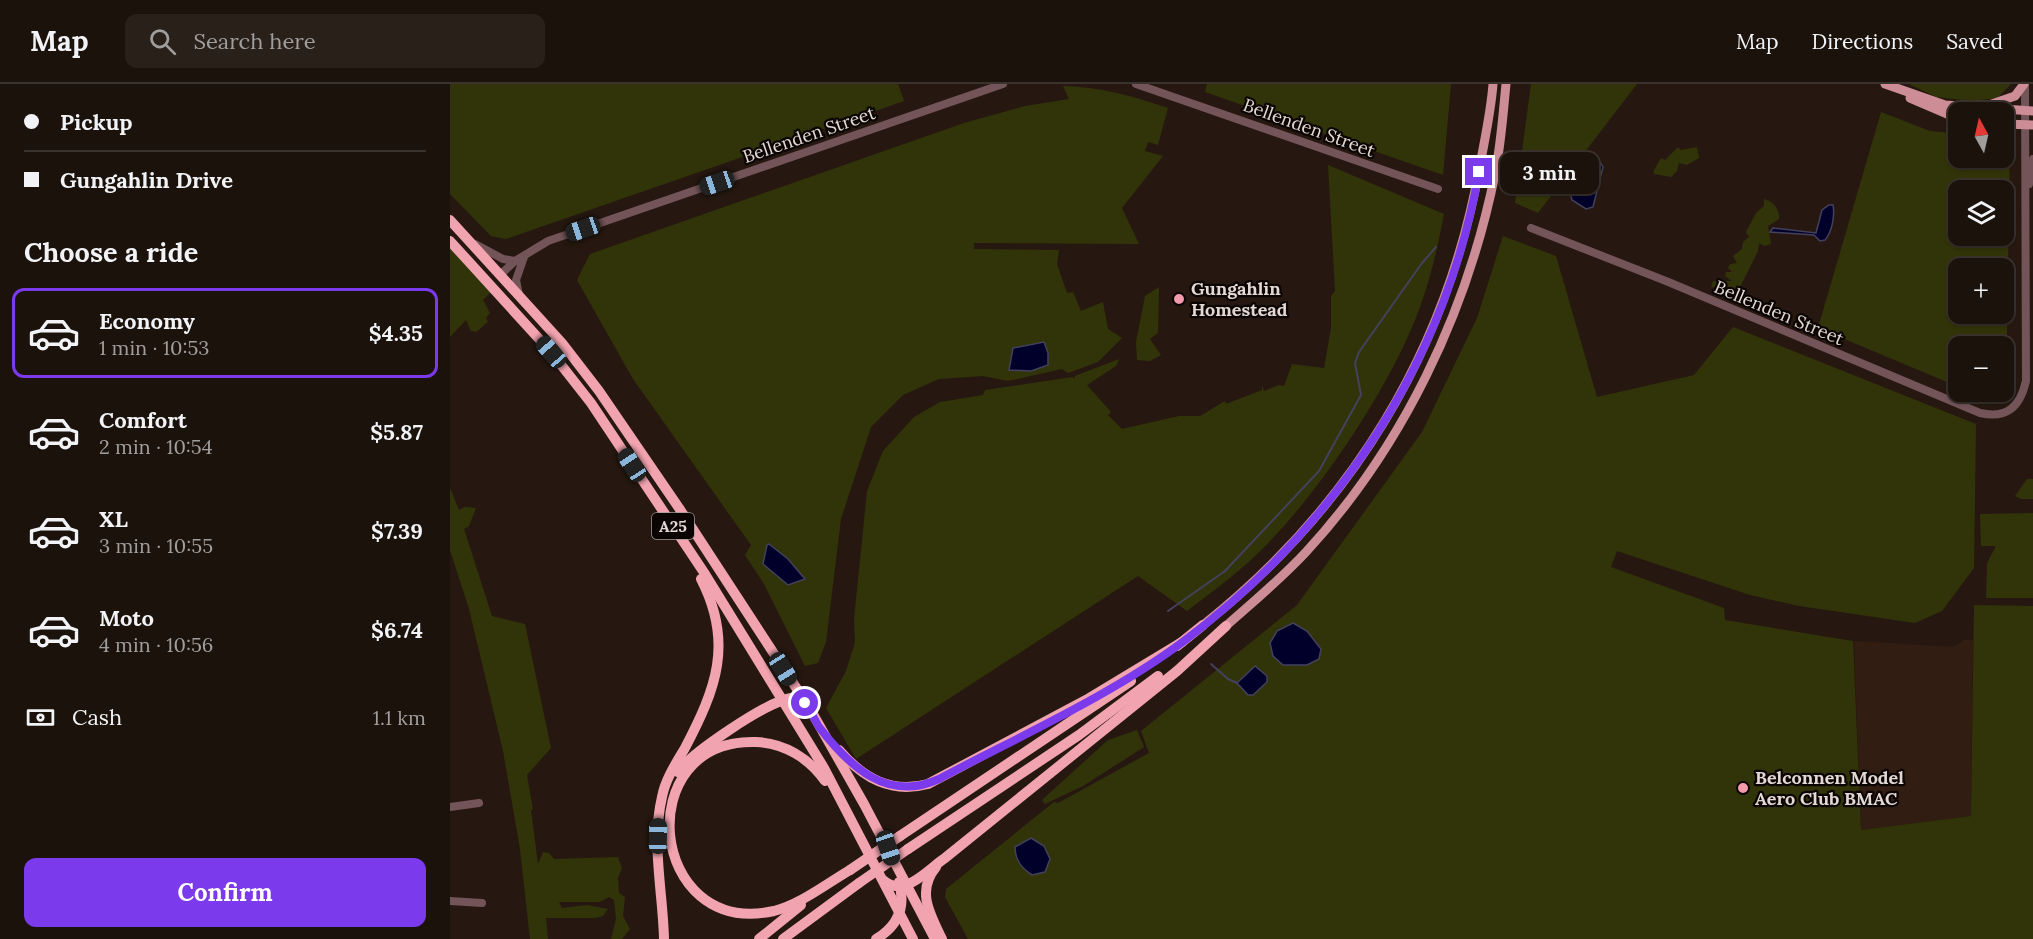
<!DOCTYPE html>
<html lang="en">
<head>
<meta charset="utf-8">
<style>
	body { margin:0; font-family:Lora,serif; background:#29201a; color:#f1f3f6; height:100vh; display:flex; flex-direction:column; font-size:22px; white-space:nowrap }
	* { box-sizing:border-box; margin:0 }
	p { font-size:20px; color:#a09e9d }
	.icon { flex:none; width:33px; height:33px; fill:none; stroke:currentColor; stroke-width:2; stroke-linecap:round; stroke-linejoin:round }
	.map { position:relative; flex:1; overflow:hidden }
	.drawer { display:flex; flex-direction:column; background:#1c120c; width:450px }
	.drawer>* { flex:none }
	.banner { display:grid; align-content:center; height:132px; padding:0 24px; background:#1c120c }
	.needle { width:39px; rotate:352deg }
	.controls { position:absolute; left:1498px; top:18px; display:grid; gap:12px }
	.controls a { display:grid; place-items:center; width:66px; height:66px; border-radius:12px; background:#1c120c; box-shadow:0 2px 4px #0004,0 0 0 2px #3a322d; font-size:30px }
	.end { position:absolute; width:27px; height:27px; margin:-14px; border:8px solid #7c3aed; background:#fff; box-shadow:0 0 0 3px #fff }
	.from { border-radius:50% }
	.bubble { position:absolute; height:42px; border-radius:12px; background:#1c120c; box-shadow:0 2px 4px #0004,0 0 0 2px #3a322d; font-size:20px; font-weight:700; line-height:42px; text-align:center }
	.car { position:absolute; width:18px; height:36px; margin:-18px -9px; border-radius:8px; box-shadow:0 0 4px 2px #0007; background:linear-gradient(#222 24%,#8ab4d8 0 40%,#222 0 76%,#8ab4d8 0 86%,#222 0) }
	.banner b { display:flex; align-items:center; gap:21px; height:57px; font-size:22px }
	.banner b+b { border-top:2px solid #3a322d }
	.banner i { width:15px; height:15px; background:#f1f3f6 }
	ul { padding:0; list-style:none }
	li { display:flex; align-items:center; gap:18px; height:90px; margin:0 12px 9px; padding:0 12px; border:3px solid transparent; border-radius:12px }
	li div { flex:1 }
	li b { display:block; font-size:22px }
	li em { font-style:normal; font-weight:700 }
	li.current { border-color:#7c3aed }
	li>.icon { width:54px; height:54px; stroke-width:1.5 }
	h2 { padding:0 24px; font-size:27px; line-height:72px }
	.pay { display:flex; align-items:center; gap:15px; height:66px; padding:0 24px; font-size:22px }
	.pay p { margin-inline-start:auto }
	.action { display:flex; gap:12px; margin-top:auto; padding:12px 24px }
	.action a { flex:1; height:69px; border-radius:12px; background:#7c3aed; color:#fff; font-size:24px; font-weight:700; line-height:69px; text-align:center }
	header { display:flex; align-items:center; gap:36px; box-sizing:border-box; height:84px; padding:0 30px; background:#1c120c; border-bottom:2px solid #3a322d }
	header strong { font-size:28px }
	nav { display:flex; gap:33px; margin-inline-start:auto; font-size:21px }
	.search { width:420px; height:54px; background:#29201a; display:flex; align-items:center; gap:15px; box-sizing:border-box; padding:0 21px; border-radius:12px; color:#a09e9d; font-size:22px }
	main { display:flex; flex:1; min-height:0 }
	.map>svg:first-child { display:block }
	.built { fill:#321d12 }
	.green { fill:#313408; fill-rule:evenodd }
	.water { fill:#00002b; stroke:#44415d; stroke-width:1.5 }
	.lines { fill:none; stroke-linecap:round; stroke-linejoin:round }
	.stream { stroke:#44415d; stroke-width:2 }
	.minor { stroke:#735458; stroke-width:8 }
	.major { stroke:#cd8d96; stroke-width:9 }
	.highway { stroke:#f1a3af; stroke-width:10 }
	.highway-bridge { stroke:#f1a3af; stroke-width:10 }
	.route { stroke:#7c3aed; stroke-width:8 }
	.poi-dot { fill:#f39aac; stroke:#0a0503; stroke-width:2 }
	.labels { text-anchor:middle; stroke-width:4.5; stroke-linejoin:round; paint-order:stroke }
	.shield { fill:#0a0503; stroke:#a29995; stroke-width:1.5 }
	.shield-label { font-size:16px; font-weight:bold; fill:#e3d8d3 }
	.street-label { font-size:18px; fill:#e3d8d3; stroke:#0a0503 }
	.poi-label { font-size:18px; font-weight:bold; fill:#e3d8d3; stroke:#0a0503; text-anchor:start }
</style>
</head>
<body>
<header>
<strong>Map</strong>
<div class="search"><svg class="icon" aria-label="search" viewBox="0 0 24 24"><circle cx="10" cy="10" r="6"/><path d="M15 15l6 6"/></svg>Search here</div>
<nav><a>Map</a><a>Directions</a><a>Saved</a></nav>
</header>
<main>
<section class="drawer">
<div class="banner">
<b><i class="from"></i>Pickup</b>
<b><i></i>Gungahlin Drive</b>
</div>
<h2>Choose a ride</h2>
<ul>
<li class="current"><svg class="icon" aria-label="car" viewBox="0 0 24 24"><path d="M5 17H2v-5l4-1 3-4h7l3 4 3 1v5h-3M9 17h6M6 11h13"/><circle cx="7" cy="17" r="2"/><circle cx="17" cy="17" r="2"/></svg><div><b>Economy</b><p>1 min · 10:53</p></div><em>$4.35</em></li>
<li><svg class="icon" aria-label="car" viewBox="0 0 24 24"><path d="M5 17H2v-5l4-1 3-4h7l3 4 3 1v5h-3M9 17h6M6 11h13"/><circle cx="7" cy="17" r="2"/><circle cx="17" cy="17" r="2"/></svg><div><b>Comfort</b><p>2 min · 10:54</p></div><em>$5.87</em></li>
<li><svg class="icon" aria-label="car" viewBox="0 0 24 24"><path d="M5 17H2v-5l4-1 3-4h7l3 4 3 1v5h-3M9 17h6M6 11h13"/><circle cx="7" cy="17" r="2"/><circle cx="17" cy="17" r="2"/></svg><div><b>XL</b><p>3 min · 10:55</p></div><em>$7.39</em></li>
<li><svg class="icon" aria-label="car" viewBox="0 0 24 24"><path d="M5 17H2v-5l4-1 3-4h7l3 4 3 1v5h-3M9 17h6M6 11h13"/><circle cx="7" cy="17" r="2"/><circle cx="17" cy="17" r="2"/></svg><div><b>Moto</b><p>4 min · 10:56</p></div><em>$6.74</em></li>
</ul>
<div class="pay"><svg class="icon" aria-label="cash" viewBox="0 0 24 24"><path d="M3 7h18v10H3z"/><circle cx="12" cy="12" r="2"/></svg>Cash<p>1.1 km</p></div>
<div class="action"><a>Confirm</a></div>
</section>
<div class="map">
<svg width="1583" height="855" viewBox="0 0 1583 855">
	<rect width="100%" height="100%" fill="#261810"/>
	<path class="built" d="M1514 556H1523L1521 732 1411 746 1404 557 1504 563Z"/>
	<g class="green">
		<path d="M0 0H448L454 17 56 155 41 152 0 110Z"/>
		<path d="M757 0H1001L993 91 755 8Z"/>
		<path d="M1081 0H1187L1088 129 1065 119Z"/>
		<path d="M1459 0H1561L1547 14 1522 17 1486 13Z"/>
		<path d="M613 2C651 3 683 12 718 24L708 61 698 58 695 67 713 72 672 124 689 160 524 159V165L609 166 607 180 617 209 623 208 631 227 653 218 658 245 672 254 648 278 618 289 612 285 558 297 533 292 489 295 453 311 421 343 391 435 376 558 368 579 355 582 314 500 295 471 301 461 183 295 127 196 140 170 514 39 575 22 619 15Z"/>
		<path d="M1431 28 1480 47 1509 50V74H1554V56H1560L1556 310H1527L1521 308H1554V262H1509V303L1368 244ZM1554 106V152H1509V106ZM1509 184H1554V230H1509Z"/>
		<path d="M1228 63 1231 66 1247 63 1249 74 1237 81 1229 79 1227 87 1221 93 1204 90V86L1211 74 1215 76Z"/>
		<path d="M878 81 994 130C988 161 981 193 970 223 941 304 859 426 794 482 776 498 756 512 737 527L688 492 406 675 376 624 396 587 405 558 404 535 417 407 433 367 464 333 490 318 533 311 535 306 623 293 624 295 625 292 669 275 666 282 637 301 661 328 658 331 672 345 729 332H750L775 317 776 320 812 306V301L814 307 829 301 834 302 842 280 874 284 881 244V212L885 207Z"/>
		<path d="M1314 115C1323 117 1330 125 1329 135L1318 142 1321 160 1314 162 1309 159 1308 167 1288 207 1261 203 1263 197H1282L1275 192 1276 188H1282L1278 184 1280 180 1287 179 1283 172 1292 165 1293 158 1299 153 1296 148 1306 129 1314 122Z"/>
		<path d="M1053 152 1106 172 1147 313 1244 291 1283 243 1526 340 1524 484 1492 527 1465 539 1349 522 1300 511 1167 467 1161 483 1274 524 1275 536 1403 557 1411 746 1521 732 1524 521 1583 522V855H518L495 813 496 805 604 718 608 719 699 669 691 647 847 521 972 348 1027 234Z"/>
		<path d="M0 163 41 208 33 216 40 229 36 234 38 238 26 248 21 247 16 236 0 253Z"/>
		<path d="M709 203 708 249 700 255 711 271 700 277 687 276 686 258 695 212Z"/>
		<path d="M1577 395H1583V415H1571L1565 412Z"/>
		<path d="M0 404 9 426 15 423 26 424 19 442 14 445 42 532 75 540 101 664 77 691 83 726H81L88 780 93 768 99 769 104 775 168 773 172 784 168 794 169 809 175 813 173 832 180 845 172 855H161L166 835 164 816 159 813 150 818H109L112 824 137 821 158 825 153 832 145 834H96L98 855H80L70 765 53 667 19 525 0 466Z"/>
		<path d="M1583 429V514H1536L1537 479 1546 462H1531L1530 430Z"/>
		<path d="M687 646 694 663 633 702 595 720 592 716 658 656Z"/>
	</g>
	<g class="water">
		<path d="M1148 74 1153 83 1143 123 1136 125 1122 116 1120 108 1139 79Z"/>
		<path d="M1379 121H1383C1385 132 1382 148 1375 156L1370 157 1364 151 1320 148 1323 144 1366 149 1372 126Z"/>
		<path d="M594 258 598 269V281L581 287 559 286 563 264Z"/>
		<path d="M319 460 338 475 355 495 338 501 313 480 317 461Z"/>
		<path d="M843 539 857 547 871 565 869 575 857 581H833L823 572 820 559 827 547Z"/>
		<path d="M805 582 817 592V598L803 611H798L787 599Z"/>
		<path d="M581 754 594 762 600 775 595 788 582 791C571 784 565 776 565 763Z"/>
	</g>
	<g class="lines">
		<g class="stream">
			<path d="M718 527 775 487 869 387 911 311 905 279 909 268 972 179 986 163"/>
			<path d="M761 580 778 595 787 599"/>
		</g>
		<g class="minor">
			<path d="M686 0 988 105"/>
			<path d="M1579 100 1583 75"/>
			<path d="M1081 144 1216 197 1530 329C1557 335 1570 323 1576 297L1575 0"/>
			<path d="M25 160 53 175 65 177"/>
			<path d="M50 191 65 177 98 157 553 0"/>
			<path d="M69 211 66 196 74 173"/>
			<path d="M0 723 29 719"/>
			<path d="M0 817 32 819"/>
		</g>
		<g class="major">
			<path d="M1435 0 1495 21 1583 27"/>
			<path d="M1460 14 1509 35"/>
			<path d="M1536 22 1565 12 1574 0"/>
			<path d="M1554 40 1583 41"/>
			<path d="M753 541C901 424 997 267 1030 81 1035 54 1041 27 1043 0"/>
			<path d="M776 542C803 518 831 495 856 468 952 364 1017 229 1045 90 1051 60 1053 30 1056 0"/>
		</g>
		<g class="highway">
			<path d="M0 136 112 259 149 307 229 424 360 625 414 720 485 855"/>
			<path d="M0 157 101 268 141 319 255 490 374 684 463 855"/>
			<path d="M727 562 753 541"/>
			<path d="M389 666C413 694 441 710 478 700L636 616 732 558"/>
			<path d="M228 688C241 669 318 617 341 614"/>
			<path d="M375 697C359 674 334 659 306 658 179 654 198 855 324 827 351 820 376 800 400 786"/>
			<path d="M450 752 681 597"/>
			<path d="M458 765 629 651 708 592"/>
			<path d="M486 783C466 807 480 830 492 855"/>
			<path d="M433 796C454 815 477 786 495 774L727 587 776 542"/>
			<path d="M214 855C213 809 201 759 212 713 215 696 226 679 235 664 266 605 284 559 251 495"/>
			<path d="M309 855 351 821"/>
			<path d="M333 855 409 799"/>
			<path d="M426 855C448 842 456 823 449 798"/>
		</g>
		<g class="highway-bridge">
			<path d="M400 786 450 752"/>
			<path d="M409 799 458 765"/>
		</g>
	</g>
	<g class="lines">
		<path class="route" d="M355 619C361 627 364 635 369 643 399 682 437 719 489 695 568 653 662 611 734 557 887 442 996 277 1029 88"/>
	</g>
	<g class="poi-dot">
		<circle cx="729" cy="215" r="6"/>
		<circle cx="1293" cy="704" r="6"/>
	</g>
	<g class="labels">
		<rect class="shield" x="202" y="429" width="42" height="26" rx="4.5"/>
		<g class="shield-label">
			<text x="223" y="448">A25</text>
		</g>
		<g class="street-label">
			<text transform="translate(859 44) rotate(20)" y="6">Bellenden Street</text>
			<text transform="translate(359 51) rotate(-19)" y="6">Bellenden Street</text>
			<text transform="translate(1329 229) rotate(23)" y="6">Bellenden Street</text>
		</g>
		<g class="poi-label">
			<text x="741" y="211">Gungahlin<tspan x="741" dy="21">Homestead</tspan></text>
			<text x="1305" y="700">Belconnen Model<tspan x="1305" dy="21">Aero Club BMAC</tspan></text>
		</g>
	</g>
</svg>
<div class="controls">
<a><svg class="needle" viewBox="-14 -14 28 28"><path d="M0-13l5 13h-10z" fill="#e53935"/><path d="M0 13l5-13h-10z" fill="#a09e9d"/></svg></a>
<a><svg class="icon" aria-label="layers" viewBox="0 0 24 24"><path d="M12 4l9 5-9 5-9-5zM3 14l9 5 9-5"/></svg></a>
<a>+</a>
<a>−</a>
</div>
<i class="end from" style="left:355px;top:619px"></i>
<i class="end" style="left:1029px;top:88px"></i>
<div class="bubble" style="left:1050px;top:68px;width:99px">3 min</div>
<i class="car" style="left:267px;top:99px;rotate:251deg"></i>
<i class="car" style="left:133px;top:145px;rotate:251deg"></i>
<i class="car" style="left:101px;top:268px;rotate:319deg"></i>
<i class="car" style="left:182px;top:381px;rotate:327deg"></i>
<i class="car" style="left:333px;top:585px;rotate:148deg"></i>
<i class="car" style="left:208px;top:752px;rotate:1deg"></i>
<i class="car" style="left:438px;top:764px;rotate:161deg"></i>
</div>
</main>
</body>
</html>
